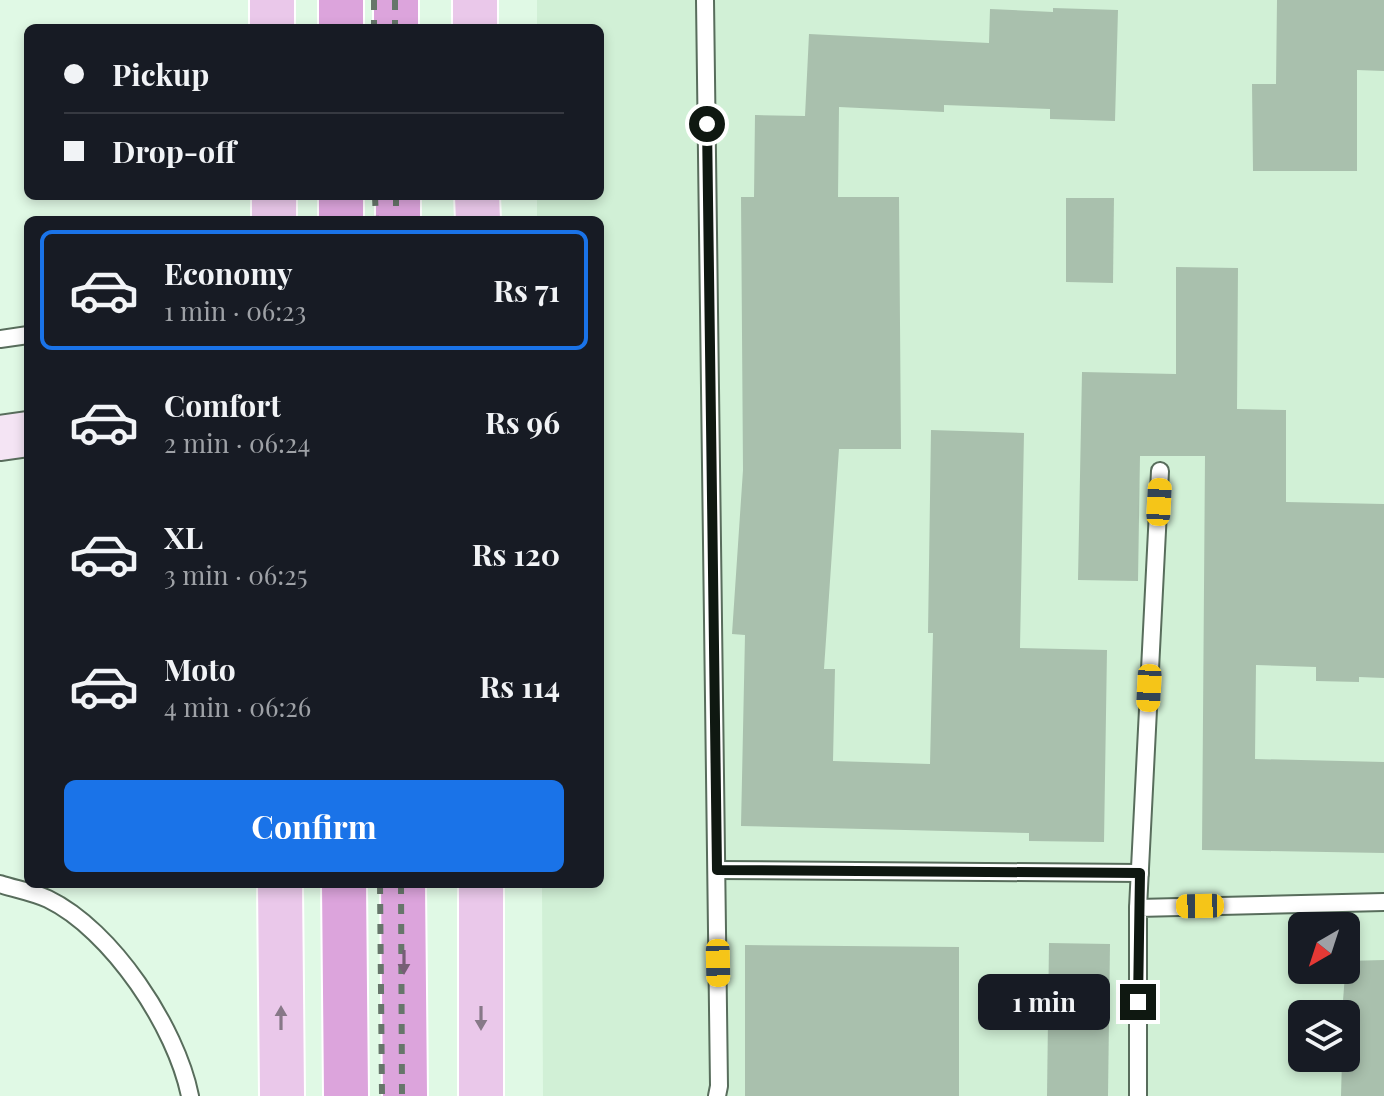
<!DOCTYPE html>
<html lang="en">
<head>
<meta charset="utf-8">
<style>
	body { margin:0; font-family:"Playfair Display",serif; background:#242831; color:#f1f3f6; height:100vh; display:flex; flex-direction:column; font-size:30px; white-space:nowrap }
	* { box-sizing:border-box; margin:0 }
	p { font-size:26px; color:#9ea1a6 }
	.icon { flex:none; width:44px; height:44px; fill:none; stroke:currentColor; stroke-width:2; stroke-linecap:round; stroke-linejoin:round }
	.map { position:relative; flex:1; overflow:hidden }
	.drawer { position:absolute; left:24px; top:216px; width:580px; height:672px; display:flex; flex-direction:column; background:#171b24; border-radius:12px; box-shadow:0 4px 12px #0003 }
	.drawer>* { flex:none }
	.banner { position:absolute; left:24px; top:24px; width:580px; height:176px; border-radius:12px; box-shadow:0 4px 12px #0003; display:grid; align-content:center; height:176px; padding:0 40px; background:#171b24 }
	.needle { width:52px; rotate:219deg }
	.tools { position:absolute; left:1288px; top:912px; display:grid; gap:16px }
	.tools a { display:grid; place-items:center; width:72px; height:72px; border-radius:12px; background:#171b24; box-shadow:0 4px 12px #0003; font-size:40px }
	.end { position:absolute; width:36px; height:36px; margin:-18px; border:10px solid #0f1811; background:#fff; box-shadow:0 0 0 4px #fff }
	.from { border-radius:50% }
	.bubble { position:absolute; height:56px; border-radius:12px; background:#171b24; box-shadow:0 4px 12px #0003; font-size:26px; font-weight:700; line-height:56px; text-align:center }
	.car { position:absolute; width:24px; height:48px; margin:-24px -12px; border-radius:10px; box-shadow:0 0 6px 2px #0007; background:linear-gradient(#f5c518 24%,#345 0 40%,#f5c518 0 76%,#345 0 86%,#f5c518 0) }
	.banner b { display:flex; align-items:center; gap:28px; height:76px; font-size:30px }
	.banner b+b { border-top:2px solid #363941 }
	.banner i { width:20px; height:20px; background:#f1f3f6 }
	ul { padding:14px 0 0; list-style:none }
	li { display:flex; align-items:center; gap:24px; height:120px; margin:0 16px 12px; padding:0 24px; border:4px solid transparent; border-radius:12px }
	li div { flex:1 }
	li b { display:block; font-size:30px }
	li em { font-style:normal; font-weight:700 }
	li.selected { border-color:#1a73e8 }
	li>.icon { width:72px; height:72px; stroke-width:1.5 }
	.action { display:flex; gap:16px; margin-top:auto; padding:16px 40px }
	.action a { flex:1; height:92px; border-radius:12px; background:#1a73e8; color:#fff; font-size:32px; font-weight:700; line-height:92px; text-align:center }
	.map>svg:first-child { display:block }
	.built { fill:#d1f0d6; fill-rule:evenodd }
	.building { fill:#a9c0ad }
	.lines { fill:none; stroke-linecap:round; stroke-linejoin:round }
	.lane-casing { stroke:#586d5c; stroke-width:20 }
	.secondary-casing { stroke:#586d5c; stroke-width:48 }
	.primary-casing { stroke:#fff; stroke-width:48 }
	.highway-casing { stroke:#fff; stroke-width:48 }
	.lane { stroke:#fff; stroke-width:16 }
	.secondary { stroke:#f4e4f4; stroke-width:44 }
	.primary { stroke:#eac8ea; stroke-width:44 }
	.highway { stroke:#dca4dc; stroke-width:44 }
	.rail { stroke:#66766a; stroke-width:6; stroke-dasharray:10 10; stroke-linecap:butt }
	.oneway { fill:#765e76 }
	.oneway2 { fill:#877988 }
	.route { stroke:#0f1811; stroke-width:10 }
</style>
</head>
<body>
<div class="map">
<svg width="1384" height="1096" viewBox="0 0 1384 1096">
	<rect width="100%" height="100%" fill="#e0f9e5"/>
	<path class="built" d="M537 0H1384V1096H543L542 884H600V220H537V196H600V28H537ZM1302 926H1346V970H1302ZM1302 1014H1346V1058H1302Z"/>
	<g class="building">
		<path d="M1277 0H1384V71L1357 70V171H1253L1252 84H1276Z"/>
		<path d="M1053 8 1118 10 1115 121 1050 119V109L944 105V112L839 107 838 197H899L901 449H839L824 669H835L833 761 930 764 933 633H928L931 430 1024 433 1020 648 1107 650 1104 842 1029 841V833L741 826 745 635 732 634 743 470 741 197H754L755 115 805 116 809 34 989 43 990 9 1053 12Z"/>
		<path d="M1066 198H1114L1113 283 1066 282Z"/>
		<path d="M1176 267 1238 268 1237 409 1286 410V502L1384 504V678L1359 677V682L1316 681V667L1256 665 1255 759 1384 762V853L1202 850 1205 456H1140L1138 581 1078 580 1082 372 1176 374Z"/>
		<path d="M1049 943 1110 944 1108 1096H1047Z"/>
		<path d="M745 945 959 947V1096H745Z"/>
		<path d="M1384 960V1096H1341L1342 1058H1346V1014H1342L1346 961Z"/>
	</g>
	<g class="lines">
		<defs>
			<g id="lane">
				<path d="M705 0 719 1086 717 1096"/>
				<path d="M0 339 28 335"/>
				<path d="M717 870 1140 873"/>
				<path d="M0 884C15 889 33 892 48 899 112 930 176 1027 190 1096"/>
				<path d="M1138 908 1160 471"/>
				<path d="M1138 1096V908L1384 902"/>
			</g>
			<path id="secondary" d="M0 438 28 434"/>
			<g id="primary">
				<path d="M272 0V28"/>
				<path d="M475 0V28"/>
				<path d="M274 196V220"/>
				<path d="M477 196 478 220"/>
				<path d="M280 884 282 1096"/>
				<path d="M481 884V1096"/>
			</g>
			<g id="highway">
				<path d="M341 0V28"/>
				<path d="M396 0V28"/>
				<path d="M341 196V220"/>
				<path d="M398 196V220"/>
				<path d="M344 884 346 1096"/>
				<path d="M403 884 405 1096"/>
			</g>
		</defs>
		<use href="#lane" class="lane-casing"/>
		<use href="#secondary" class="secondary-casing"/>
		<use href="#primary" class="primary-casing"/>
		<use href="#highway" class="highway-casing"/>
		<use href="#lane" class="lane"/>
		<use href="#secondary" class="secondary"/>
		<use href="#primary" class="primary"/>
		<use href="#highway" class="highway"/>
		<g class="rail">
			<path d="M374 0V28"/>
			<path d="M395 0V28"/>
			<path d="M375 196 376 220"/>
			<path d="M396 196V220"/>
			<path d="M380 884 382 1096"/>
			<path d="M401 884 402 1096"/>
		</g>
	</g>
	<defs><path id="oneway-solid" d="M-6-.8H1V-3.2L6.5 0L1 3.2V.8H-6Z" transform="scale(2)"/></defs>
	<use class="oneway" href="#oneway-solid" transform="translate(404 962) rotate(90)"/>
	<g class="oneway2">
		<use href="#oneway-solid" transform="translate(281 1018) rotate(-90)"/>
		<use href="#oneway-solid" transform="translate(481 1018) rotate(90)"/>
	</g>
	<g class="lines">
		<path class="route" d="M707 124 717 870 1140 873 1138 1002"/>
	</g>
</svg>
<div class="tools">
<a><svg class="needle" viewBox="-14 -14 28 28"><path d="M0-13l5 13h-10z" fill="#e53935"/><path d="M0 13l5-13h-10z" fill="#9ea1a6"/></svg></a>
<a><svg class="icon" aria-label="layers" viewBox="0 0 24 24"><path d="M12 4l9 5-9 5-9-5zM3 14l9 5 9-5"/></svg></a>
</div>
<i class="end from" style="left:707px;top:124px"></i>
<i class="end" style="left:1138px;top:1002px"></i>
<div class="bubble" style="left:978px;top:974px;width:132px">1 min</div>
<i class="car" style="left:1159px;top:502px;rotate:3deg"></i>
<i class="car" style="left:1149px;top:688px;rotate:183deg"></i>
<i class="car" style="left:1200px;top:906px;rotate:269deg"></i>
<i class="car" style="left:718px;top:963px;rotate:179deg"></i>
<div class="banner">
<b><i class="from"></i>Pickup</b>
<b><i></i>Drop-off</b>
</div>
<section class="drawer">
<ul>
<li class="selected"><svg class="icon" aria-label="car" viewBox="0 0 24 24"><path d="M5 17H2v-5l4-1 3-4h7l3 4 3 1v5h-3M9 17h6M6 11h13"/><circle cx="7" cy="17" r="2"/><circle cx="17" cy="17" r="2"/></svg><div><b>Economy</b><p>1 min · 06:23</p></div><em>Rs 71</em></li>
<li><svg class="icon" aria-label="car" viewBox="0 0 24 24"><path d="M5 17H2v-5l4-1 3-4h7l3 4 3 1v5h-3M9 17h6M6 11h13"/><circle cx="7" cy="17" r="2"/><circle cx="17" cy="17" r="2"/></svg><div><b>Comfort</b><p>2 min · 06:24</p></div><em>Rs 96</em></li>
<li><svg class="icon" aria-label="car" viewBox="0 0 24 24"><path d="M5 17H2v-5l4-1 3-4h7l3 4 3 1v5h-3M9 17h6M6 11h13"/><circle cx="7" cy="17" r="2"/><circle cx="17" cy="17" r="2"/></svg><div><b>XL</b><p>3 min · 06:25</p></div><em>Rs 120</em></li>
<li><svg class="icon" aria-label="car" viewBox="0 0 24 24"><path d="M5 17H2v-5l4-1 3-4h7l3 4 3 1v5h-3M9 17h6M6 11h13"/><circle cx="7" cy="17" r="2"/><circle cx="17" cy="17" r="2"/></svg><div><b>Moto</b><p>4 min · 06:26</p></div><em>Rs 114</em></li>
</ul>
<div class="action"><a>Confirm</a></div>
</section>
</div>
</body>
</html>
